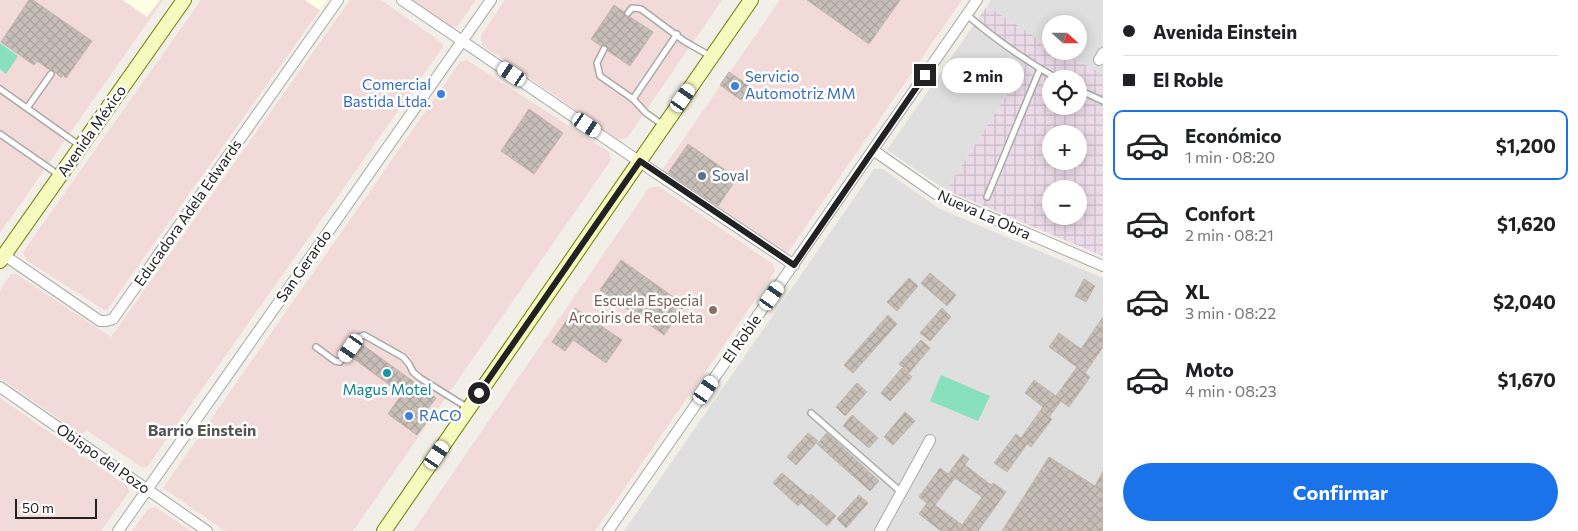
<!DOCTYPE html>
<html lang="es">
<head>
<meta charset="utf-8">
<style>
	body { margin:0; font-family:Commissioner,sans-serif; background:#f2f2f2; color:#202124; height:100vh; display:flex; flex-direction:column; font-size:19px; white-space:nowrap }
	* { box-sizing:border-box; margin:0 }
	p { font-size:16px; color:#757577 }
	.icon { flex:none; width:28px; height:28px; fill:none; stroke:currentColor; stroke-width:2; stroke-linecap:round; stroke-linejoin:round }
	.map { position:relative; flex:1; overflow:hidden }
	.panel { display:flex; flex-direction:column; background:#fff; width:475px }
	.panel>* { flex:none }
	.top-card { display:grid; align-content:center; height:110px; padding:0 20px; background:#fff }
	.needle { width:32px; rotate:111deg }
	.buttons { position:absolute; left:1042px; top:15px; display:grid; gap:10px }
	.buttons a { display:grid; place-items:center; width:45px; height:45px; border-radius:50%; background:#fff; box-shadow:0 2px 12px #0003; font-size:25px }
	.scale { position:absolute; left:15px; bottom:12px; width:82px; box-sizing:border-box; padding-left:5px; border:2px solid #222; border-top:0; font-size:14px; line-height:18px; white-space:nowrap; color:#222; -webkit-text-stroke:4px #fff; paint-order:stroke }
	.end { position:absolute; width:22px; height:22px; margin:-11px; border:6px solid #222; background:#fff; box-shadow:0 0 0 2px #fff }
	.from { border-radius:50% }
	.bubble { position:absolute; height:35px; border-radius:18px; background:#fff; box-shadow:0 2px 12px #0003; font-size:16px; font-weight:700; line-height:35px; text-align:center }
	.car { position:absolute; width:15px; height:30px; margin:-15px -8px; border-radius:6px; box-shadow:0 0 4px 1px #0007; background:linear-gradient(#fff 24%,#345 0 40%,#fff 0 76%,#345 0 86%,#fff 0) }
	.top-card b { display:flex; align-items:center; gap:18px; height:48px; font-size:19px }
	.top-card b+b { border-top:1px solid #e0e0e0 }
	.top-card i { width:12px; height:12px; background:#202124 }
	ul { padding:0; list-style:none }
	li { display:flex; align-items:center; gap:15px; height:70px; margin:0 10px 8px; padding:0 10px; border:2px solid transparent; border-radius:10px }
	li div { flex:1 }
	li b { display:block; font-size:19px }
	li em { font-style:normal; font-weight:700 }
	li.selected { border-color:#1a73e8 }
	li>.icon { width:45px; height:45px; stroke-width:1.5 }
	.action { display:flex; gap:10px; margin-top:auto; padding:10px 20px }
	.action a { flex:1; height:58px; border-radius:30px; background:#1a73e8; color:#fff; font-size:20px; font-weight:700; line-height:58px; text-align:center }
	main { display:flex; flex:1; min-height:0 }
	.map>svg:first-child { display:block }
	.residential { fill:#e0dfdf }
	.commercial { fill:#f2dad9 }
	.industrial { fill:url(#industrial-grid); fill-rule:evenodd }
	.education { fill:#ffffe5 }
	.pitch { fill:#88e0be }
	.building { fill:url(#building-cross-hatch); stroke:#c4b6ab; fill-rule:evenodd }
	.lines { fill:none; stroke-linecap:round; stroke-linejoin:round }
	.lane-casing { stroke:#a9a9a9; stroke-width:8 }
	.street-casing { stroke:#a9a9a9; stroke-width:12 }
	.secondary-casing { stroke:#707d05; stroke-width:16 }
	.lane { stroke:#fff; stroke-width:5 }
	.street { stroke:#fff; stroke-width:10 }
	.secondary { stroke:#f7fabf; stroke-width:14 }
	.route { stroke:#222; stroke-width:6 }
	.shop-dot { fill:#3f7fe0; stroke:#fff; stroke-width:2 }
	.service-dot { fill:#5c6f8a; stroke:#fff; stroke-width:2 }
	.education-dot { fill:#8d6e63; stroke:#fff; stroke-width:2 }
	.culture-dot { fill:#0f9aa8; stroke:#fff; stroke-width:2 }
	.labels { text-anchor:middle; stroke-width:5; stroke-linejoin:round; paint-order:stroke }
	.shop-label { font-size:15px; fill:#366cbe; stroke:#fff; text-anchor:start }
	.street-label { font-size:15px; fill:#222; stroke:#fff }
	.service-label { font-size:15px; fill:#4e5e75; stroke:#fff; text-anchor:start }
	.education-label { font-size:15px; fill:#785e54; stroke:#fff; text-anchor:end }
	.culture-label { font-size:15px; fill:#0d838f; stroke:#fff }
	.neighbourhood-label { font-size:16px; font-weight:bold; fill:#555; stroke:#fff }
</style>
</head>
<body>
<main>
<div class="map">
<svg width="1103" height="531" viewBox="0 0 1103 531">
	<defs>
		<pattern id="industrial-grid" width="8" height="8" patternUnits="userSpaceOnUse" patternTransform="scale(1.25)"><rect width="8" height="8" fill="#ebdbe8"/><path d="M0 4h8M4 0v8" fill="none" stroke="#c9bcc7"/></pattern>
		<pattern id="building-cross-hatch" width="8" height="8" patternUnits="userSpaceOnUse" patternTransform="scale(1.25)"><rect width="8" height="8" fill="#c7bfb8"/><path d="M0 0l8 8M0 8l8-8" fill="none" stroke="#aba49e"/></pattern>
	</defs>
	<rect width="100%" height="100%" fill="#f2efe9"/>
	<g class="residential">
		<path d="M991 0H1103V74L1059 51H1079V24H1051V47L987 6Z"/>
		<path d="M973 26 1026 65 946 190 887 150Z"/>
		<path d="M874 169H883L938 208 1103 278V531H624Z"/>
	</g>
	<g class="commercial">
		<path d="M0 0H163L0 233Z"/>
		<path d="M201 0H305L320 10 106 311 26 260 23 252Z"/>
		<path d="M350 0H381L441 42 443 47 147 467 143 468 86 430 82 435 0 378V290L11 274H16L111 337Z"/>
		<path d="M411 0H476L457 27H450Z"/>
		<path d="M505 0H722L627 138 617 139 482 45 481 35Z"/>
		<path d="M780 0H962L788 252 783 253 662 170Z"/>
		<path d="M467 60 609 152 611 160 353 531H225L163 488 460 62Z"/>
		<path d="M658 186 773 264 775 271 595 531H413L649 188Z"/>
		<path d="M0 398 127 486 129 492 101 531H0Z"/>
		<path d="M155 507 191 531H132L148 509Z"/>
	</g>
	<path class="industrial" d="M987 6 1051 47V51H1059L1103 74V256L946 190 1026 65 973 26ZM1051 79H1079V106H1051ZM1051 134H1079V161H1051ZM1051 189H1079V216H1051Z"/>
	<g class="education">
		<path d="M123 0H160L147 17Z"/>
		<path d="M305 0H327L320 10Z"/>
	</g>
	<g class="pitch">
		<path d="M0 43 18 56 6 74 0 69Z"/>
		<path d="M941 375 990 396 978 421 930 401Z"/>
	</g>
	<g class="building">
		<path d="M29 0H33L92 41 66 78 63 75 61 78 53 70H50L37 61 34 65 1 42Z"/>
		<path d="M807 0H900L869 44Z"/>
		<path d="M614 5 624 12 626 17H630L653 32 630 66 608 51 606 45 601 46 591 39Z"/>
		<path d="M729 72 751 87 741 100 720 85Z"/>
		<path d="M529 109 563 133 534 174 501 151Z"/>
		<path d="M688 144 737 178 718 206 668 173Z"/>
		<path d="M621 260 685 305 664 335 600 290Z"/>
		<path d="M930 273 956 295 947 306 921 283Z"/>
		<path d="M909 278 918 286 897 311 887 302Z"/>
		<path d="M1084 279 1095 286 1086 302 1075 296Z"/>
		<path d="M575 308 622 340 606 363 573 340 565 351 552 342Z"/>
		<path d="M942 308 951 317 930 341 920 333Z"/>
		<path d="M888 315 897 324 853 373 844 365Z"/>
		<path d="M1103 317V347L1085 373 1090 377 1069 407 1061 401 1049 417 1052 419 1031 447 1027 444 1007 472 994 463 1016 434 1021 438 1043 407 1025 393 1034 380 1056 396 1077 367 1049 347 1059 333 1081 349Z"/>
		<path d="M921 340 930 348 909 373 899 364Z"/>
		<path d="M360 343 436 398 424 414 430 418 417 435 388 414 402 394 350 356Z"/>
		<path d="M902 368 912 377 890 401 881 393Z"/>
		<path d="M857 383 867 392 845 416 836 407Z"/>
		<path d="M905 412 915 421 893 445 884 437Z"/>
		<path d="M852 415 878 438 869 448 843 426Z"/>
		<path d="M808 433 818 441 796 465 787 457Z"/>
		<path d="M827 433 879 481 870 491 817 444Z"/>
		<path d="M963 454 969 459 965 465 991 485 993 483 1006 492 978 531H941L919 514 927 503 919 497 940 468 948 474ZM955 478 982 497 962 525 935 505Z"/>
		<path d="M1049 457 1095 486 1103 471V531H1002Z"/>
		<path d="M782 473 809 496 811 494 836 516 827 526 801 503 798 506 773 483Z"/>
		<path d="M859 495 868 503 846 528 837 519Z"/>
	</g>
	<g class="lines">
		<defs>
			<g id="lane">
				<path d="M628 13 632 8 641 9 684 41 712 57"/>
				<path d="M967 15C995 39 1026 61 1058 79"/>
				<path d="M604 49 597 63 600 76 633 99 646 113 663 125"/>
				<path d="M0 89 79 145"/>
				<path d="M1079 90 1103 101"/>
				<path d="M633 99 677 34"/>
				<path d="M27 108 51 74"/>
				<path d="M0 134 59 175"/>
				<path d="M987 197 1040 69"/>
				<path d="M316 347 335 361 340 362 359 337 364 335 403 357 409 364 413 372 420 378 468 408"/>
				<path d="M811 413 901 492"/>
			</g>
			<g id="street">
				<path d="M402 0 665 179 794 265"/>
				<path d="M1099 60 1103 53"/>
				<path d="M873 150 936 194 1103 266"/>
				<path d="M4 255 100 321H106L113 319 338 0"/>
				<path d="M0 387 207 531"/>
				<path d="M118 531 491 0"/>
				<path d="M608 531 977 0"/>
				<path d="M880 531 930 440"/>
			</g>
			<g id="secondary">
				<path d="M0 261 184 0"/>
				<path d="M384 531 751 0"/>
			</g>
		</defs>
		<use href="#lane" class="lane-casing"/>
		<use href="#street" class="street-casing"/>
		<use href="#secondary" class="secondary-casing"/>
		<use href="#lane" class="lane"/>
		<use href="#street" class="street"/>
		<use href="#secondary" class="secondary"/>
	</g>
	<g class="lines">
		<path class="route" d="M479 393 640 161 794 265 925 75"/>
	</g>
	<g class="shop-dot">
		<circle cx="735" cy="86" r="5"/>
		<circle cx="441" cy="94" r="5"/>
		<circle cx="409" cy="416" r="5"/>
	</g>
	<circle class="service-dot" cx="702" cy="176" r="5"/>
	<circle class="education-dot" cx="713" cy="310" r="5"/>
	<circle class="culture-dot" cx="387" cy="373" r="5"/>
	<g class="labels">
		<g class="shop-label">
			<text x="745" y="82">Servicio<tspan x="745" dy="17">Automotriz MM</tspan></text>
			<text x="431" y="90" text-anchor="end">Comercial<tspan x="431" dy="17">Bastida Ltda.</tspan></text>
			<text x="419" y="421">RACO</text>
		</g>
		<g class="street-label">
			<text transform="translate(92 131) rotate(-55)" y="5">Avenida México</text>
			<text transform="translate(188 213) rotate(-55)" y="5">Educadora Adela Edwards</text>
			<text transform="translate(984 215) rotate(24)" y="5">Nueva La Obra</text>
			<text transform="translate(304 266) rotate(-55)" y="5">San Gerardo</text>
			<text transform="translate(742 339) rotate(-55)" y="5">El Roble</text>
			<text transform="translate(103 459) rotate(35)" y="5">Obispo del Pozo</text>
		</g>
		<g class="service-label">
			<text x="712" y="181">Soval</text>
		</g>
		<g class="education-label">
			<text x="703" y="306">Escuela Especial<tspan x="703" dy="17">Arcoiris de Recoleta</tspan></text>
		</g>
		<g class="culture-label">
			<text x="387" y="395">Magus Motel</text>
		</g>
		<g class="neighbourhood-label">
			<text x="202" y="436">Barrio Einstein</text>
		</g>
	</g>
</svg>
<div class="buttons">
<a><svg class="needle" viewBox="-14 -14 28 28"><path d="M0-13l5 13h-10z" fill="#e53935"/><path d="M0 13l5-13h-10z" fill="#757577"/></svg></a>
<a><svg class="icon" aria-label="locate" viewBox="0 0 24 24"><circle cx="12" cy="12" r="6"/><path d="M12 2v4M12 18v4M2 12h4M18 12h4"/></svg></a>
<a>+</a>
<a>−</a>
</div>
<div class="scale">50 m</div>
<i class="end from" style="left:479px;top:393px"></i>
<i class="end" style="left:925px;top:75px"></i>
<div class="bubble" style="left:942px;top:58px;width:82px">2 min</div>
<i class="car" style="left:512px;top:74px;rotate:304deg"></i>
<i class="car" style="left:683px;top:98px;rotate:35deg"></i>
<i class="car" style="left:587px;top:125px;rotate:124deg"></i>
<i class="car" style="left:772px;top:296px;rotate:35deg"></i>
<i class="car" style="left:351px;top:348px;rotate:215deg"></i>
<i class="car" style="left:706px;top:390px;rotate:35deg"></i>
<i class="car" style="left:437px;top:455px;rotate:34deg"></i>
</div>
<section class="panel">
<div class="top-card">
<b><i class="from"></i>Avenida Einstein</b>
<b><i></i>El Roble</b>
</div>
<ul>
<li class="selected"><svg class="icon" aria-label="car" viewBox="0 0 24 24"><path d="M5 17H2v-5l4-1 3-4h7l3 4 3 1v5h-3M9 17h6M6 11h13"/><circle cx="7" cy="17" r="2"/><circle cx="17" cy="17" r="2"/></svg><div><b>Económico</b><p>1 min · 08:20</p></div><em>$1,200</em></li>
<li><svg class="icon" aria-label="car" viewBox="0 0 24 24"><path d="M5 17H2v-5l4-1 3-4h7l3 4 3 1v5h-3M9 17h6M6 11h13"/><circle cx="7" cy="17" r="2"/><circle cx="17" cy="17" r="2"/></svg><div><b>Confort</b><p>2 min · 08:21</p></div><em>$1,620</em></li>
<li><svg class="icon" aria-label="car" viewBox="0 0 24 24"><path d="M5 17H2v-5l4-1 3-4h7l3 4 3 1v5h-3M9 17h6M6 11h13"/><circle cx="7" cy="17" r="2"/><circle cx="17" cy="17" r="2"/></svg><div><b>XL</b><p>3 min · 08:22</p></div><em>$2,040</em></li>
<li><svg class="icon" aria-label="car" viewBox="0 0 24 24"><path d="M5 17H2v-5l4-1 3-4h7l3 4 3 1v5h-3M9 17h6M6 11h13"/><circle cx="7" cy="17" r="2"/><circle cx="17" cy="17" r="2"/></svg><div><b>Moto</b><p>4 min · 08:23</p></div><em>$1,670</em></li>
</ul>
<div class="action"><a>Confirmar</a></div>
</section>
</main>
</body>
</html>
